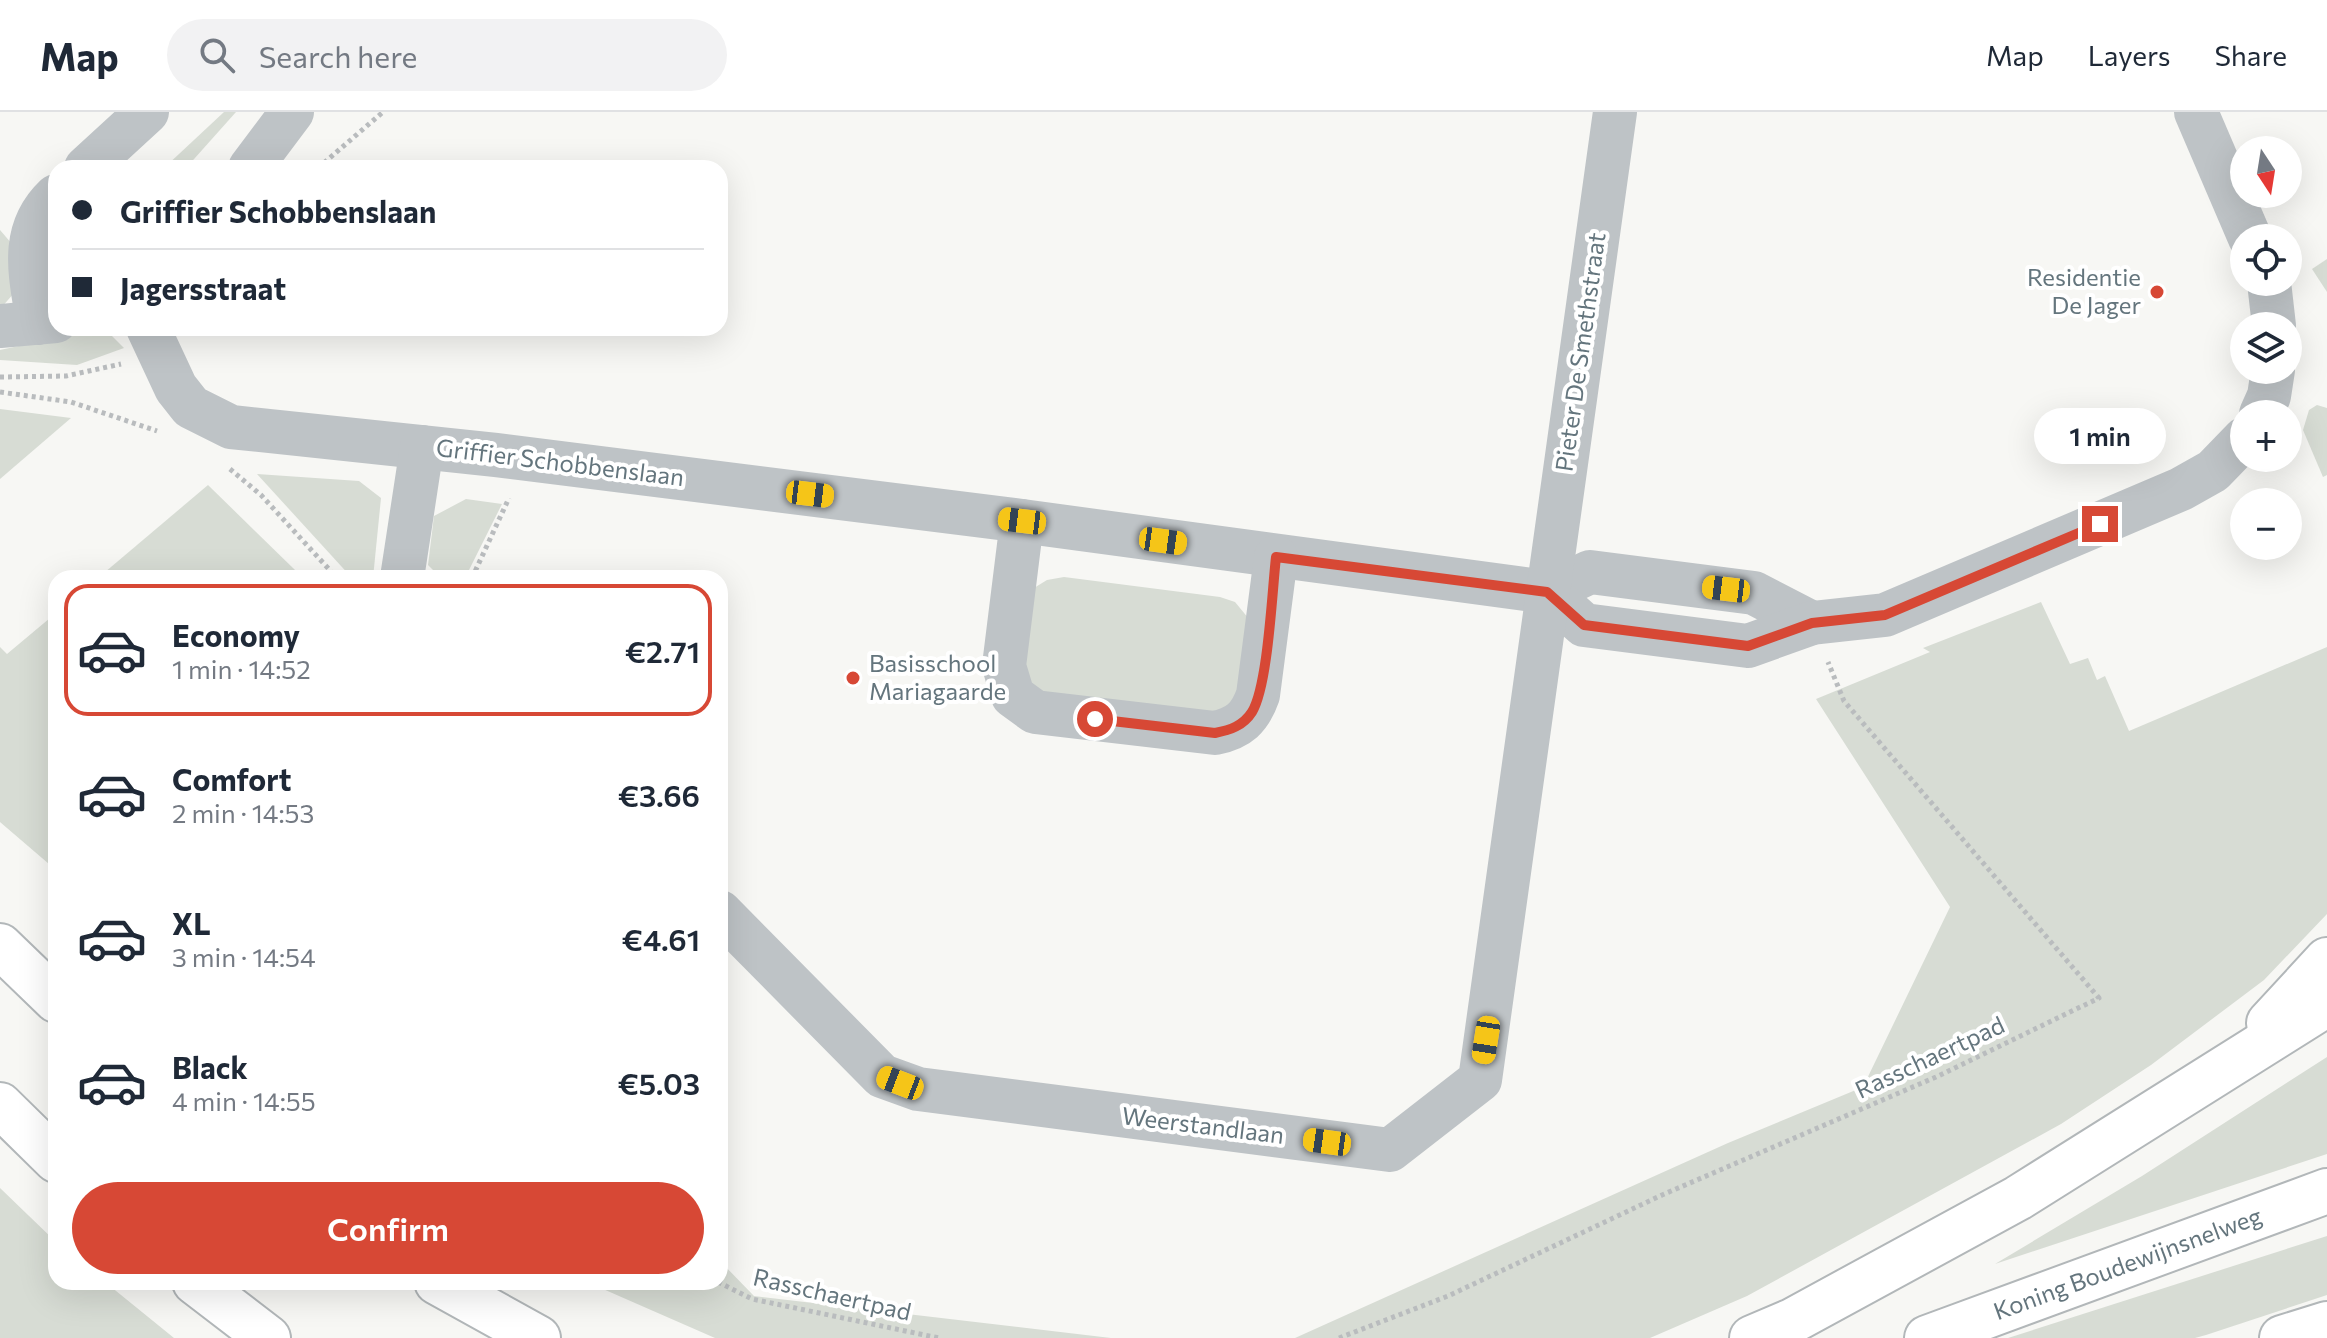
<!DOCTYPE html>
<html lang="en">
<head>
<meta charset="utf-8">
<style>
	body { margin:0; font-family:Commissioner,sans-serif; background:#f2f2f3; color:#1f2937; height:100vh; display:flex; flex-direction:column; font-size:30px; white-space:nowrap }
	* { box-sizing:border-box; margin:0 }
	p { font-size:26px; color:#747a83 }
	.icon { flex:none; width:44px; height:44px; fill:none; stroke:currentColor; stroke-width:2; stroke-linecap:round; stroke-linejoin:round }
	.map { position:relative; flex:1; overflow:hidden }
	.drawer { position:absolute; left:48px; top:458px; width:680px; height:720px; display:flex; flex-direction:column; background:#fff; border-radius:24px; box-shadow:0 8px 32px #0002 }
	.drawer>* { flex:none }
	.banner { position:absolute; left:48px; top:48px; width:680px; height:176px; border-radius:24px; box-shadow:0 8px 32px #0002; display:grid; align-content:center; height:176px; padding:0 24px; background:#fff }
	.needle { width:52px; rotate:168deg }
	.fabs { position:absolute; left:2230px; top:24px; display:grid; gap:16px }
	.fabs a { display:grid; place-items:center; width:72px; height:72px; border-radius:50%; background:#fff; box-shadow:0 8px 32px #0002; font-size:40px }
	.end { position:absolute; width:36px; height:36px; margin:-18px; border:10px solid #d74835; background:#fff; box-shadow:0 0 0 4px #fff }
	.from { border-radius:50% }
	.bubble { position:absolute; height:56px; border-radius:28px; background:#fff; box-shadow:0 8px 32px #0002; font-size:26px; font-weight:600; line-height:56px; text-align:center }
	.car { position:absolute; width:24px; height:48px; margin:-24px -12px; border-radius:10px; box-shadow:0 0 6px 2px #0007; background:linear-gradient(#f5c518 24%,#345 0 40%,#f5c518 0 76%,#345 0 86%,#f5c518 0) }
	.banner b { display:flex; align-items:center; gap:28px; height:76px; font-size:30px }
	.banner b+b { border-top:2px solid #e0e1e3 }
	.banner i { width:20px; height:20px; background:#1f2937 }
	ul { padding:14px 0 0; list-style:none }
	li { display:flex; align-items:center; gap:24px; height:132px; margin:0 16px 12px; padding:0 8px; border:4px solid transparent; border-radius:24px }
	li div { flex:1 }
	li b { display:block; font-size:30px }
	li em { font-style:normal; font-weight:600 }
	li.on { border-color:#d74835 }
	li>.icon { width:72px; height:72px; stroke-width:1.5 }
	.button { display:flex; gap:16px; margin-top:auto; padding:16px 24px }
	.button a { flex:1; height:92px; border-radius:48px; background:#d74835; color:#fff; font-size:32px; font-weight:600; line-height:92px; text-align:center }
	header { display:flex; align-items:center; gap:48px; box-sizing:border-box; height:112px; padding:0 40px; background:#fff; border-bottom:2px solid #e0e1e3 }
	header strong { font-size:38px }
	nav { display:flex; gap:44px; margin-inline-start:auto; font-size:28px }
	.search { width:560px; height:72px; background:#f2f2f3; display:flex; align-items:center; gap:20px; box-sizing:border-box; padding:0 28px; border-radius:44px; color:#747a83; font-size:30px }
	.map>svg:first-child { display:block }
	.green { fill:#d7dcd4 }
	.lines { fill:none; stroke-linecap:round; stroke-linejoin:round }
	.highway-casing { stroke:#b2b7b9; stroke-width:48 }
	.path { stroke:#b9bcbe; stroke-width:5; stroke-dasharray:4 4; stroke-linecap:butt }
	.minor { stroke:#bec3c6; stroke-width:44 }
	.highway { stroke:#fff; stroke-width:44 }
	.route { stroke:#d74835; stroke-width:10 }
	.poi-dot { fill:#d74835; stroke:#fff; stroke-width:3 }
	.labels { text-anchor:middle; stroke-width:8; stroke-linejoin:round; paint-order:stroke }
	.poi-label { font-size:24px; fill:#64757d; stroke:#fff; text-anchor:end }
	.street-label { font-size:24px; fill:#64757d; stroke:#fff }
</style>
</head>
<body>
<header>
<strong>Map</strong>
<div class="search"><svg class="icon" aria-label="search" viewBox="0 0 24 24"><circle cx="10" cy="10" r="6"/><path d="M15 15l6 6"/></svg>Search here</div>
<nav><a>Map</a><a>Layers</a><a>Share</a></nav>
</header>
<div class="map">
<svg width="2327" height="1226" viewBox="0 0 2327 1226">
	<rect width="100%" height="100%" fill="#f7f7f4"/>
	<g class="green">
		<path d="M224 0H236L186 56H164Z"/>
		<path d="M0 118 12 132 15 180 0 197Z"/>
		<path d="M2327 147V180L2312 157Z"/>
		<path d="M98 217 108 220 124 236 77 253 0 248V238Z"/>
		<path d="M2317 293 2327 296V363L2323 365 2303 318 2309 298Z"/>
		<path d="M0 297 71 306 0 367Z"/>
		<path d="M257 362 359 369 381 386 373 466H352Z"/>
		<path d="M208 373 295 458 283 466H98Z"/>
		<path d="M466 387 502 392 465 466H441L428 453 434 404Z"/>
		<path d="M1064 465 1220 485 1235 490 1249 507 1245 579 1226 603 1034 580 1019 549 1034 476 1047 468Z"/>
		<path d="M2041 490 2070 552 2088 546 2097 568 2105 564 2129 619 2327 535V802L2264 868 2151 953 2061 1012 1747 1184 1650 1226H1295L1728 1031 1863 975 1950 795 1816 587 1930 540 1923 536Z"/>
		<path d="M56 501V758L0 710V535L7 542Z"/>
		<path d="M2327 945V1042L1995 1152 2142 1064Z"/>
		<path d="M0 1076 56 1130V1170H105L174 1226H0Z"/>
		<path d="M2327 1124V1183L2206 1223 2195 1226H2008Z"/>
		<path d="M720 1149 754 1184 1111 1226H715L587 1170H720Z"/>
	</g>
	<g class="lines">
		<defs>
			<g id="highway">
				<path d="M0 834 56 888"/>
				<path d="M2269 911 2327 848"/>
				<path d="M0 993 56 1048"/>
				<path d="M195 1170 268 1226"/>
				<path d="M437 1170 538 1226"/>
				<path d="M1752 1226 1792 1209 2018 1086 2327 892"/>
				<path id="s1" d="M1927 1226 2327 1079"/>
				<path d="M2282 1226 2327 1212"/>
			</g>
		</defs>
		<use href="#highway" class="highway-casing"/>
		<g class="path">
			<path d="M318 56 383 0"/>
			<path d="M0 265 66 264 121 252"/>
			<path d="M0 280 71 290 157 319"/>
			<path d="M230 357 261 383 337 466"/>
			<path d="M472 466 509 386"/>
			<path d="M718 1170 752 1187 939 1226"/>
			<path d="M1339 1226 1448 1184 1662 1083 1936 965 2099 886 1844 589 1828 550"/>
		</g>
		<g class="minor">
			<path d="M2196 0 2250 126"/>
			<path d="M86 56 147 0"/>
			<path d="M250 56 292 0"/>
			<path d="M2269 170 2274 214"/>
			<path d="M38 211C31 164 18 120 56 84"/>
			<path d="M0 214 56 209"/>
			<path d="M148 216 176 276 191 295 231 315 496 343 999 406 1547 480 1590 460 1754 481 1812 511"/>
			<path d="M2261 302 2269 284 2273 258"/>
			<path d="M1022 409 1004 554 1013 584 1035 600 1215 621C1239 616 1250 606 1258 583L1276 445"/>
			<path d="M402 466 422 335"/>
			<path d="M1547 480 1584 513 1748 534 1812 511 1885 503 2181 377 2213 359 2244 327"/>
			<path d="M720 800 882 964 918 977 1390 1038 1480 968 1615 0"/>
		</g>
		<use href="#highway" class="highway"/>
	</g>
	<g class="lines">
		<path class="route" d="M1095 607 1215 621C1230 618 1243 614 1252 600 1268 574 1272 480 1276 445L1547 480 1584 513 1748 534 1812 511 1885 503 2100 412"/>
	</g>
	<g class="poi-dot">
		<circle cx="2157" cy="180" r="8"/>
		<circle cx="853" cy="566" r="8"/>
	</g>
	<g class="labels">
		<g class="poi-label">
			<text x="2141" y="174">Residentie<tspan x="2141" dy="28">De Jager</tspan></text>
			<text x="869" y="560" text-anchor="start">Basisschool<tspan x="869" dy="28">Mariagaarde</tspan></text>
		</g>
		<g class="street-label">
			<text transform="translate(1581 240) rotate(-82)" y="8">Pieter De Smethstraat</text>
			<text transform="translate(560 351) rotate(7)" y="8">Griffier Schobbenslaan</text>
			<text transform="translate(1930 946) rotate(-25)" y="8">Rasschaertpad</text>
			<text transform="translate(1203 1014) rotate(7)" y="8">Weerstandlaan</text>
			<text dy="8" stroke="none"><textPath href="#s1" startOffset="214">Koning Boudewijnsnelweg</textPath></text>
			<text transform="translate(832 1183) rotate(13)" y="8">Rasschaertpad</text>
		</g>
	</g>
</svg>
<div class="fabs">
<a><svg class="needle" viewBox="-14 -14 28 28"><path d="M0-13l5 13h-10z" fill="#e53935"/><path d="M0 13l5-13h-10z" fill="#747a83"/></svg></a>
<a><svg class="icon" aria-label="locate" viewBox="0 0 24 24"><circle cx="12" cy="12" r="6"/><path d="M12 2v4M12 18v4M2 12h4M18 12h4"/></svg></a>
<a><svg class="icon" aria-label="layers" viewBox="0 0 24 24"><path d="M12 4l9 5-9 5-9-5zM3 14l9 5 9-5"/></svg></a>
<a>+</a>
<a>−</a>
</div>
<i class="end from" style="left:1095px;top:607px"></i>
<i class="end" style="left:2100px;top:412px"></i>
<div class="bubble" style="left:2034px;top:296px;width:132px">1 min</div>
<i class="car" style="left:810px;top:382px;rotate:97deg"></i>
<i class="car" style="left:1022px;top:409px;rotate:277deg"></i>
<i class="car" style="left:1163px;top:429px;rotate:98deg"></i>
<i class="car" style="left:1726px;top:477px;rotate:277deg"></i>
<i class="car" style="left:1486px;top:928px;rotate:189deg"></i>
<i class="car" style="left:900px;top:971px;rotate:291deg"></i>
<i class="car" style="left:1327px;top:1030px;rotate:278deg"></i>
<div class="banner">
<b><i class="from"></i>Griffier Schobbenslaan</b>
<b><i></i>Jagersstraat</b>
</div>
<section class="drawer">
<ul>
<li class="on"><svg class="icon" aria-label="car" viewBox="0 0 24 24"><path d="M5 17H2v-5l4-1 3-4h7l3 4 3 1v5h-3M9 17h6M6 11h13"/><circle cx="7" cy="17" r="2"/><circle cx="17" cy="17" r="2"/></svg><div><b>Economy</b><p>1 min · 14:52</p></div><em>€2.71</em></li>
<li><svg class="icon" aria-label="car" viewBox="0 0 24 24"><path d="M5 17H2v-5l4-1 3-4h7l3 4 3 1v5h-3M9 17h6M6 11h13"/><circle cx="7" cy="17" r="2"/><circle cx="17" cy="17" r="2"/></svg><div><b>Comfort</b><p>2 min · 14:53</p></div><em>€3.66</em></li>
<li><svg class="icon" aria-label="car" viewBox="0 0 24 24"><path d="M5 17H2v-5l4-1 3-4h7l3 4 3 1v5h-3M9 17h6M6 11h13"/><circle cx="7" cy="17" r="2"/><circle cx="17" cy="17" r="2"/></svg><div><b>XL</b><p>3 min · 14:54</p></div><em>€4.61</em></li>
<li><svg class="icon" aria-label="car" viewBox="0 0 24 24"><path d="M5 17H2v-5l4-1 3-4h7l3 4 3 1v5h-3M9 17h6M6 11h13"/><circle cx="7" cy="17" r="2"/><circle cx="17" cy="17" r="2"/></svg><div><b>Black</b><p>4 min · 14:55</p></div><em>€5.03</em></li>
</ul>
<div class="button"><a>Confirm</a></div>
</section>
</div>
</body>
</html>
